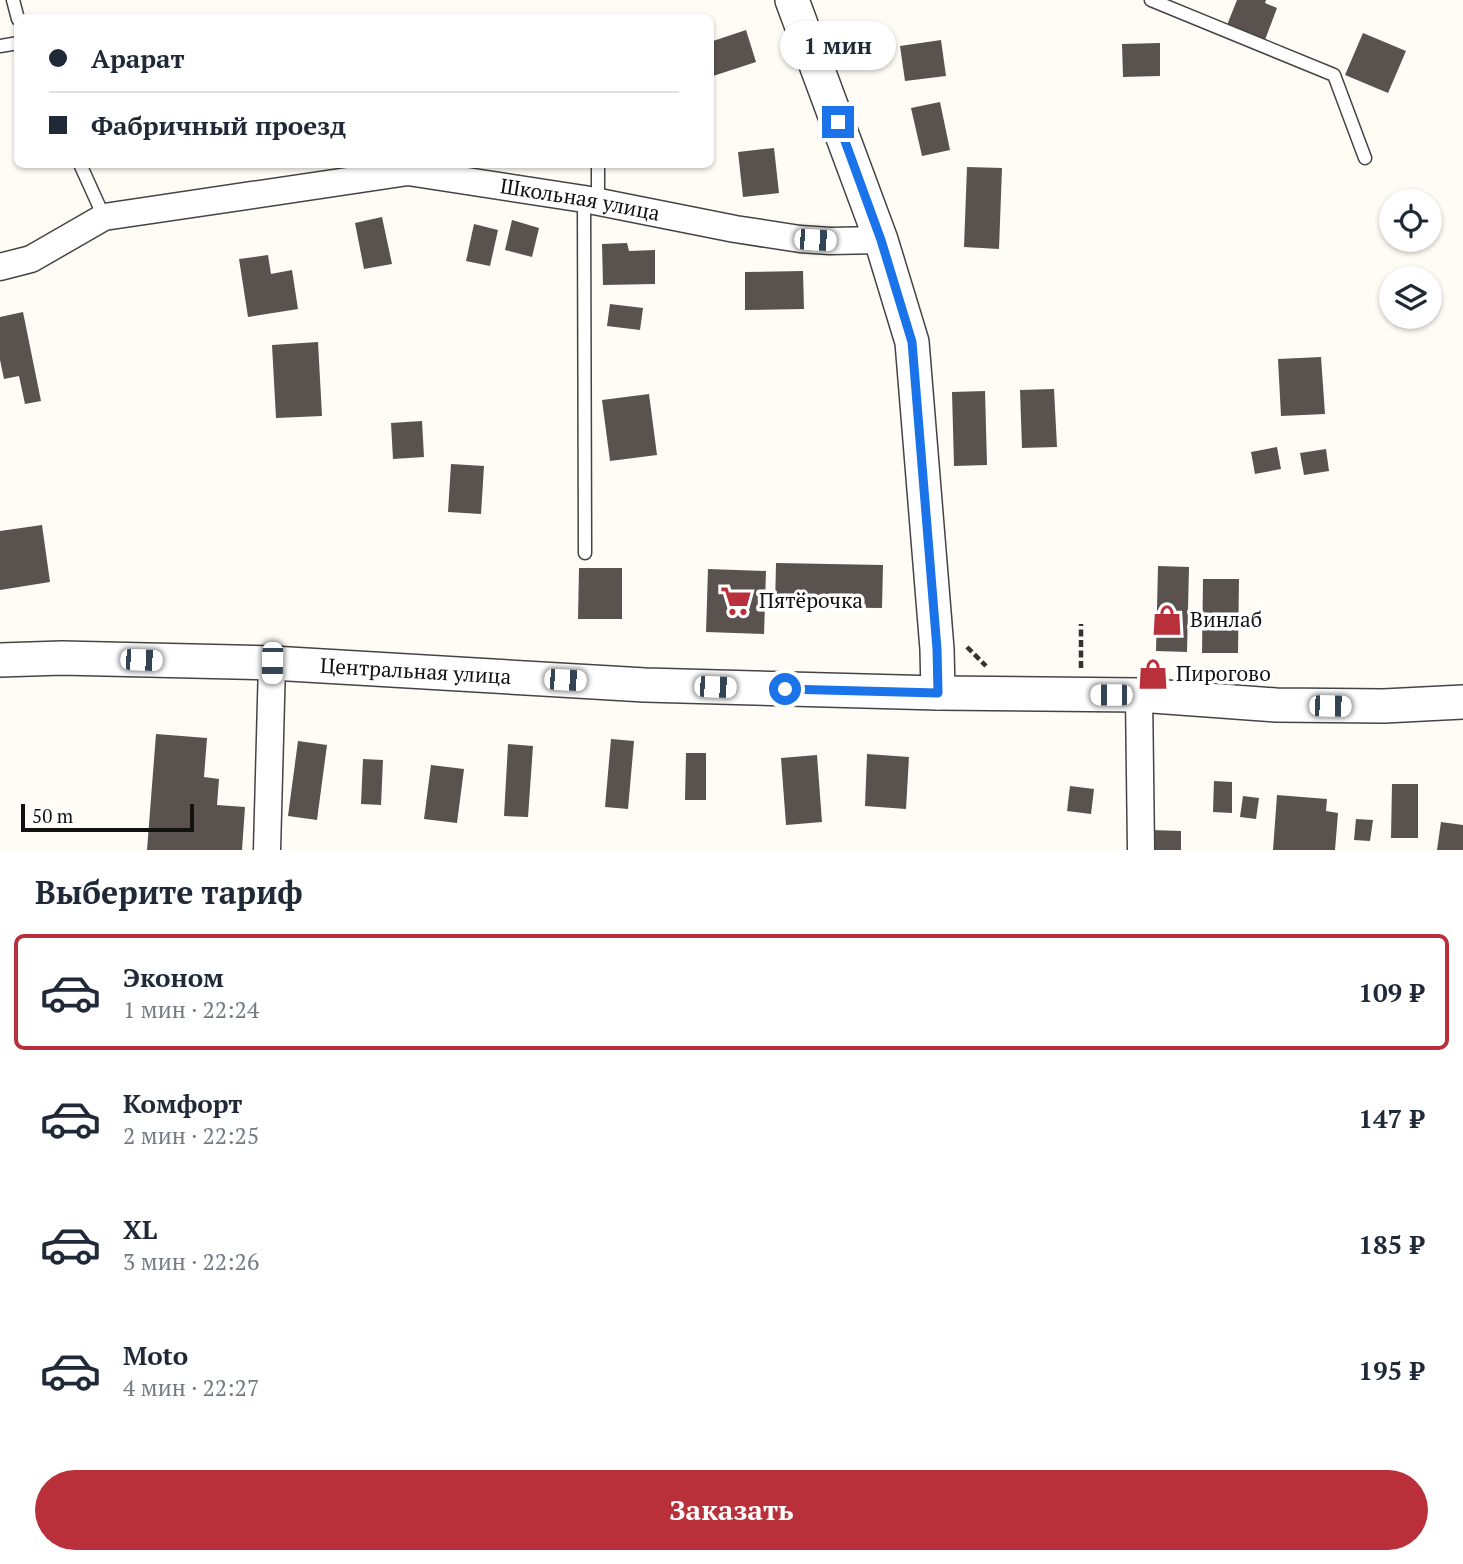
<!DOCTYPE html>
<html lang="ru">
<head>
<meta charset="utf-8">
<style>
	body { margin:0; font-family:"PT Serif",serif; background:#f2f2f3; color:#1f2937; height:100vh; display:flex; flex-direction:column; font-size:26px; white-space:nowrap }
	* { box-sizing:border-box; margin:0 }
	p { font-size:23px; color:#747a83 }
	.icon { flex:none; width:38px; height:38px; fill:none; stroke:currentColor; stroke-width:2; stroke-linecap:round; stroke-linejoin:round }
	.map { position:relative; height:850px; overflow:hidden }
	.panel { display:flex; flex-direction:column; background:#fff; flex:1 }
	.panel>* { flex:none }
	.top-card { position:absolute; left:14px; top:14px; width:700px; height:154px; border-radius:10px; box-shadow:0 2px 5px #0004; display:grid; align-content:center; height:154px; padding:0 35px; background:#fff }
	.controls { position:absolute; left:1379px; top:189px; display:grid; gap:14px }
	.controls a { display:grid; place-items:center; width:63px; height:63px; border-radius:50%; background:#fff; box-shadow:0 2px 5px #0004; font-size:35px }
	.scale { position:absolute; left:21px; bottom:18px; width:173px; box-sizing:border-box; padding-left:7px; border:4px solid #111; border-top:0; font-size:19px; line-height:24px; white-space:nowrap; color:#111; -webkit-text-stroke:5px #fff; paint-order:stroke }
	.end { position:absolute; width:32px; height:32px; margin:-16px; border:9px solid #1a73e8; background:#fff; box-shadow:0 0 0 4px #fff }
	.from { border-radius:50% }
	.bubble { position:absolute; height:49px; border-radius:24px; background:#fff; box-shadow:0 2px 5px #0004; font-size:23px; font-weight:700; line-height:49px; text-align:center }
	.car { position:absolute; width:21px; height:42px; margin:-21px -10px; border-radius:9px; box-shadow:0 0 5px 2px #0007; background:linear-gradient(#fff 24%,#345 0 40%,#fff 0 76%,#345 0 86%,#fff 0) }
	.top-card b { display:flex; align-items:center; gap:24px; height:66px; font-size:26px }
	.top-card b+b { border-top:2px solid #e0e1e3 }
	.top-card i { width:18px; height:18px; background:#1f2937 }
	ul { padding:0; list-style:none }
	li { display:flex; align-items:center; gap:21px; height:116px; margin:0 14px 10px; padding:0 21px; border:4px solid transparent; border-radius:10px }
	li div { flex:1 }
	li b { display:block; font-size:26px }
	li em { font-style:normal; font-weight:700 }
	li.current { border-color:#b9303a }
	li>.icon { width:63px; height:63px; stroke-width:1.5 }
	h2 { padding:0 35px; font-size:32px; line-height:84px }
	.cta { display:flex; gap:14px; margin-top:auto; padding:14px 35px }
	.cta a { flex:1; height:80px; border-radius:42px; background:#b9303a; color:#fff; font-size:28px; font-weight:700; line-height:80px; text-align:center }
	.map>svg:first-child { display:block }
	.building { fill:#59524e }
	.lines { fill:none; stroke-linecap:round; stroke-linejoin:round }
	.service-casing { stroke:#444; stroke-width:15 }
	.minor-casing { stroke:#444; stroke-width:29 }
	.tertiary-casing { stroke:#444; stroke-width:36 }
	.path { stroke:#333; stroke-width:4.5; stroke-dasharray:7 3.5; stroke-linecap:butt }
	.service { stroke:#fff; stroke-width:12 }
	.minor { stroke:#fff; stroke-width:26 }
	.tertiary { stroke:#fff; stroke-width:33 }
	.route { stroke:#1a73e8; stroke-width:9 }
	.labels { text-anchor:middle; stroke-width:7; stroke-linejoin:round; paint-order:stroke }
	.street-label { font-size:21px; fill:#111; stroke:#fff }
	.poi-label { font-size:21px; fill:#111; stroke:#fff; text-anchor:start }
</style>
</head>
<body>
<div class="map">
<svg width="1463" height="850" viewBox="0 0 1463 850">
	<rect width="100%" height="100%" fill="#fefcf5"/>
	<g class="building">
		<path d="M1237 0H1266L1265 3 1277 8 1265 40 1227 25Z"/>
		<path d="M746 30 756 62 710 77V42Z"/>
		<path d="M1363 33 1406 51 1388 93 1345 75Z"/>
		<path d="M941 40 946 76 905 81 900 46Z"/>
		<path d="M1160 43V76L1123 77 1122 44Z"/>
		<path d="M940 102 950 150 922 156 911 108Z"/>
		<path d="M774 148 779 193 743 197 738 152Z"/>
		<path d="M967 167 1002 168 999 249 964 247Z"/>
		<path d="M382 217 392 264 364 269 355 223Z"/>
		<path d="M512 220 539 228 532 257 505 250Z"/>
		<path d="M474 224 498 230 490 266 466 261Z"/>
		<path d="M627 243 629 251 655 250V284L603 285 602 244Z"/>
		<path d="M268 255 271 274 292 270 298 309 248 317 239 259Z"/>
		<path d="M803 271 804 309 745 310V272Z"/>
		<path d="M610 304 643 308 640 330 607 326Z"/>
		<path d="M23 312 41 401 25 404 19 376 4 379 0 360V317Z"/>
		<path d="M318 342 322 416 276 418 272 345Z"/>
		<path d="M1321 357 1325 414 1281 416 1278 359Z"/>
		<path d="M1054 389 1057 447 1022 448 1020 390Z"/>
		<path d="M985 391 987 465 954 466 952 392Z"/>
		<path d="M649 394 657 455 610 461 602 400Z"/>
		<path d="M422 421 424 457 393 459 391 423Z"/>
		<path d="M1277 447 1281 469 1255 474 1251 452Z"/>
		<path d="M1326 449 1329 471 1304 475 1300 453Z"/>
		<path d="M451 464 484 466 481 514 448 512Z"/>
		<path d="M42 525 50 582 0 590V531Z"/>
		<path d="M776 563 883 565 882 608 775 607Z"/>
		<path d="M1158 566 1189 567 1187 652 1156 651Z"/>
		<path d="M579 568H622V619H578Z"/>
		<path d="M708 569 766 571 764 634 706 632Z"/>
		<path d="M1203 579H1239L1238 653H1202Z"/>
		<path d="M156 734 207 738 204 777 219 779 217 805 245 807 242 850H147Z"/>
		<path d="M611 739 634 741 628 809 605 807Z"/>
		<path d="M298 741 327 745 317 820 288 816Z"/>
		<path d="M508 744 533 746 528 817 504 816Z"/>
		<path d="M686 753H706V800H685Z"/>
		<path d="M867 754 909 757 906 809 865 806Z"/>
		<path d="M817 755 822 822 786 825 781 758Z"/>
		<path d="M363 759 383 760 381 805 361 804Z"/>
		<path d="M431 765 464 769 457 823 424 819Z"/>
		<path d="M1214 781 1232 782V813L1213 812Z"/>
		<path d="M1392 784H1418V838H1391Z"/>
		<path d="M1070 786 1094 789 1091 814 1067 811Z"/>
		<path d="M1277 795 1327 799 1326 811 1338 813 1335 850H1273Z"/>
		<path d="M1243 796 1259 798 1256 819 1240 817Z"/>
		<path d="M1356 819 1373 820 1370 841 1354 840Z"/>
		<path d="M1441 822 1463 825V850H1437Z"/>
		<path d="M1151 830 1181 831V850H1151Z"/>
	</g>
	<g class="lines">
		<defs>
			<g id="service">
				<path d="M13 0 18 19"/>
				<path d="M1151 0 1334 75 1365 158"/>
				<path d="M0 46 18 43"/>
				<path d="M80 164 104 217"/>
				<path d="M584 199 585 553"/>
				<path d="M598 202V164"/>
			</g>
			<g id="minor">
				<path id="s1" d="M0 267 31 259 104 217 408 172 584 199 735 229 800 239 830 241 881 240"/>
				<path d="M1139 695 1141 850"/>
				<path d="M267 850 272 663"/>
			</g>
			<g id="tertiary">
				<path d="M792 0 881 240 912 342 937 649 938 693"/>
				<path id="s2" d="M0 660 62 658 272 663 645 685 938 693 1139 695 1276 705 1384 706 1463 702"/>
			</g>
		</defs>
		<use href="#service" class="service-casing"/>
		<use href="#minor" class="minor-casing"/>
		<use href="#tertiary" class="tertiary-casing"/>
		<g class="path">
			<path d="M967 647 986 666"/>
			<path d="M1081 668V624"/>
		</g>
		<use href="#service" class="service"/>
		<use href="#minor" class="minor"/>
		<use href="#tertiary" class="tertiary"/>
	</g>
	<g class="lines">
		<path class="route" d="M785 689 938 693 937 649 912 342 881 240 838 122"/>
	</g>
	<defs>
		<symbol id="supermarket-bare" viewBox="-9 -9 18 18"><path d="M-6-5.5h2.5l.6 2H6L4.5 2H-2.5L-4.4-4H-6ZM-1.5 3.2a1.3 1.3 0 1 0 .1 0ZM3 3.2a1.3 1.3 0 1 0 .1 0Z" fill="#b9303a" stroke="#fff" stroke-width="2.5" paint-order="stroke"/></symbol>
		<symbol id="shop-bare" viewBox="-9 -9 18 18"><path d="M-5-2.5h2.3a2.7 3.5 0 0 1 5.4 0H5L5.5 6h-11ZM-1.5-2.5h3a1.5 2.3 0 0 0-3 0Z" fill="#b9303a" stroke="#fff" stroke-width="2.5" paint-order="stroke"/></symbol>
	</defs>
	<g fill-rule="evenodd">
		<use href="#supermarket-bare" x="714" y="579" width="44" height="44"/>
		<use href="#shop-bare" x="1145" y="598" width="44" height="44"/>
		<use href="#shop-bare" x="1131" y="652" width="44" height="44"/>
	</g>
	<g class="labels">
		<g class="street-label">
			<text dy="7" stroke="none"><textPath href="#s1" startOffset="598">Школьная улица</textPath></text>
			<text dy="7" stroke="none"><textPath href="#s2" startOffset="416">Центральная улица</textPath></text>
		</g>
		<g class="poi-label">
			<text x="759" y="608">Пятёрочка</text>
			<text x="1190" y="627">Винлаб</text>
			<text x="1176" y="681">Пирогово</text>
		</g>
	</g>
</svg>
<div class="controls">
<a><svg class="icon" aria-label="locate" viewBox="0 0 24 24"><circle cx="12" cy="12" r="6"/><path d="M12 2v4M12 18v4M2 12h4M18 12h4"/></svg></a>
<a><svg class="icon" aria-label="layers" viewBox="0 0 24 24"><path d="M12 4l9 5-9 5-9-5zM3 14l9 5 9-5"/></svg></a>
</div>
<div class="scale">50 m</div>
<i class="end from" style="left:785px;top:689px"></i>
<i class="end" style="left:838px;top:122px"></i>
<div class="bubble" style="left:780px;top:21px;width:116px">1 мин</div>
<i class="car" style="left:815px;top:240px;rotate:93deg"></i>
<i class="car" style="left:141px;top:660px;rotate:92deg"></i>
<i class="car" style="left:272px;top:663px;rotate:181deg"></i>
<i class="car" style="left:565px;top:680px;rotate:93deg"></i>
<i class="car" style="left:715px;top:687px;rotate:92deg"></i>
<i class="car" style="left:1111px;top:695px;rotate:270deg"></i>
<i class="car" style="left:1330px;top:706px;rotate:91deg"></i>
<div class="top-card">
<b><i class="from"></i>Арарат</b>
<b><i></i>Фабричный проезд</b>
</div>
</div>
<section class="panel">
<h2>Выберите тариф</h2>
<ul>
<li class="current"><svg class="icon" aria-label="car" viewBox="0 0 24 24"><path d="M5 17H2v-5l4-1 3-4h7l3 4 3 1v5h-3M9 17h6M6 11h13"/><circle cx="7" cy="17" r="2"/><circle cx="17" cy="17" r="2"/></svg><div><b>Эконом</b><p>1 мин · 22:24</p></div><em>109 ₽</em></li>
<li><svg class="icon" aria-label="car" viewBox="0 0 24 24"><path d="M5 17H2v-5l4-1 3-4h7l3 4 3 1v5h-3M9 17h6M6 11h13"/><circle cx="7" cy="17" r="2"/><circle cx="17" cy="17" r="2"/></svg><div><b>Комфорт</b><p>2 мин · 22:25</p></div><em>147 ₽</em></li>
<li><svg class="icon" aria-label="car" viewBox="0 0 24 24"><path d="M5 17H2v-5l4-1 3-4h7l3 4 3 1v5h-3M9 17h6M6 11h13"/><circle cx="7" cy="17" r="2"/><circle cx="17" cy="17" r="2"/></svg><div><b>XL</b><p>3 мин · 22:26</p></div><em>185 ₽</em></li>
<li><svg class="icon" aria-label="car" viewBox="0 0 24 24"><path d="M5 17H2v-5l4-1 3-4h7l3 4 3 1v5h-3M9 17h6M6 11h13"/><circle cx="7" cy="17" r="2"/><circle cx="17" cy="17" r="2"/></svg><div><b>Moto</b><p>4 мин · 22:27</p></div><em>195 ₽</em></li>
</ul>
<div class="cta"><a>Заказать</a></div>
</section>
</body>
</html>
